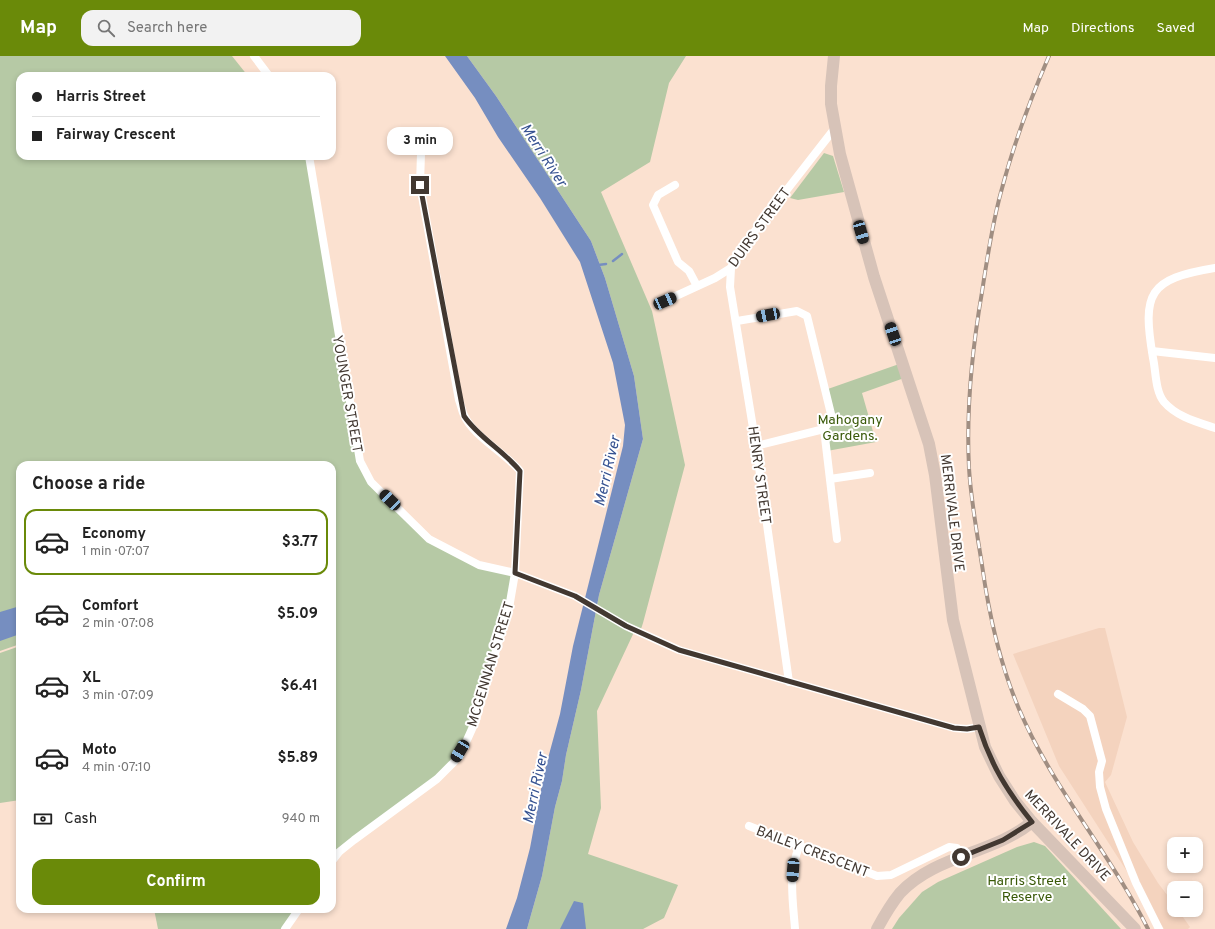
<!DOCTYPE html>
<html lang="en">
<head>
<meta charset="utf-8">
<style>
	body { margin:0; font-family:Overpass,sans-serif; background:#f2f2f2; color:#222; height:100vh; display:flex; flex-direction:column; font-size:15px; white-space:nowrap }
	* { box-sizing:border-box; margin:0 }
	p { font-size:13px; color:#767676 }
	.icon { flex:none; width:22px; height:22px; fill:none; stroke:currentColor; stroke-width:2; stroke-linecap:round; stroke-linejoin:round }
	.map { position:relative; flex:1; overflow:hidden }
	.sheet { position:absolute; left:16px; top:405px; width:320px; height:452px; display:flex; flex-direction:column; background:#fff; border-radius:12px; box-shadow:0 2px 6px #0003 }
	.sheet>* { flex:none }
	.guide { position:absolute; left:16px; top:16px; width:320px; height:88px; border-radius:12px; box-shadow:0 2px 6px #0003; display:grid; align-content:center; height:88px; padding:0 16px; background:#fff }
	.fabs { position:absolute; left:1167px; top:781px; display:grid; gap:8px }
	.fabs a { display:grid; place-items:center; width:36px; height:36px; border-radius:8px; background:#fff; box-shadow:0 2px 6px #0003; font-size:20px }
	.end { position:absolute; width:18px; height:18px; margin:-9px; border:5px solid #423831; background:#fff; box-shadow:0 0 0 2px #fff }
	.from { border-radius:50% }
	.bubble { position:absolute; height:28px; border-radius:12px; background:#fff; box-shadow:0 2px 6px #0003; font-size:13px; font-weight:700; line-height:28px; text-align:center }
	.car { position:absolute; width:12px; height:24px; margin:-12px -6px; border-radius:5px; box-shadow:0 0 3px 1px #0007; background:linear-gradient(#222 24%,#8ab4d8 0 40%,#222 0 76%,#8ab4d8 0 86%,#222 0) }
	.guide b { display:flex; align-items:center; gap:14px; height:38px; font-size:15px }
	.guide b+b { border-top:1px solid #e0e0e0 }
	.guide i { width:10px; height:10px; background:#222 }
	ul { padding:0; list-style:none }
	li { display:flex; align-items:center; gap:12px; height:66px; margin:0 8px 6px; padding:0 8px; border:2px solid transparent; border-radius:12px }
	li div { flex:1 }
	li b { display:block; font-size:15px }
	li em { font-style:normal; font-weight:700 }
	li.on { border-color:#6a8a09 }
	li>.icon { width:36px; height:36px; stroke-width:1.5 }
	h2 { padding:0 16px; font-size:18px; line-height:48px }
	.pay { display:flex; align-items:center; gap:10px; height:44px; padding:0 16px; font-size:15px }
	.pay p { margin-inline-start:auto }
	.cta { display:flex; gap:8px; margin-top:auto; padding:8px 16px }
	.cta a { flex:1; height:46px; border-radius:12px; background:#6a8a09; color:#fff; font-size:16px; font-weight:700; line-height:46px; text-align:center }
	header { display:flex; align-items:center; gap:24px; box-sizing:border-box; height:56px; padding:0 20px; background:#6a8a09; color:#fff }
	header strong { font-size:19px }
	nav { display:flex; gap:22px; margin-inline-start:auto; font-size:14px }
	.search { width:280px; height:36px; background:#f2f2f2; display:flex; align-items:center; gap:10px; box-sizing:border-box; padding:0 14px; border-radius:12px; color:#767676; font-size:15px }
	.map>svg:first-child { display:block }
	.built { fill:#f4d3be }
	.green { fill:#b6c9a5 }
	.water { fill:#768ec0 }
	.lines { fill:none; stroke-linecap:round; stroke-linejoin:round }
	.stream { stroke:#768ec0; stroke-width:2.5 }
	.street { stroke:#fff; stroke-width:8 }
	.secondary { stroke:#d7c3b8; stroke-width:12 }
	.rail-casing { stroke:#a08e82; stroke-width:4 }
	.rail { stroke:#fff; stroke-width:2.5; stroke-dasharray:8; stroke-linecap:butt }
	.route { stroke:#423831; stroke-width:5 }
	.labels { text-anchor:middle; stroke-width:4; stroke-linejoin:round; paint-order:stroke }
	.street-label { font-size:14px; fill:#423831; stroke:#fff }
	.park-label { font-size:14px; fill:#395908; stroke:#fff }
	.water-label { font-size:15px; font-style:italic; fill:#365291; stroke:#fff }
</style>
</head>
<body>
<header>
<strong>Map</strong>
<div class="search"><svg class="icon" aria-label="search" viewBox="0 0 24 24"><circle cx="10" cy="10" r="6"/><path d="M15 15l6 6"/></svg>Search here</div>
<nav><a>Map</a><a>Directions</a><a>Saved</a></nav>
</header>
<div class="map">
<svg width="1215" height="873" viewBox="0 0 1215 873">
	<rect width="100%" height="100%" fill="#fbe1d0"/>
	<path class="built" d="M1099 572H1105L1127 661 1111 719 1105 726 1133 786 1158 827 1174 848V854H1178L1190 871 1188 873H1164L1059 710 1013 598Z"/>
	<g class="green">
		<path d="M0 0H232L248 20H20V100H309L354 381 371 426 429 483 479 509 515 517 476 664 454 706 332 805V409H20V588L0 595Z"/>
		<path d="M467 0H686L669 27 650 106 601 136 652 255 685 409 643 567 640 576 635 574 597 655 601 752 588 798 678 829 664 862 643 873H527L542 820 555 751 562 725 566 699 581 634 599 539 643 383 634 320 605 222 591 185 496 40Z"/>
		<path d="M824 97 833 100 844 136 798 144 790 142Z"/>
		<path d="M902 307 907 321 862 337 876 386 827 395 824 373 832 362 825 334Z"/>
		<path d="M20 590V744L0 747V597Z"/>
		<path d="M1034 786 1045 790 1121 873H892L899 862 922 836 938 826 1017 791Z"/>
		<path d="M154 853H299L285 873H158Z"/>
	</g>
	<g class="water">
		<path d="M445 0H467L496 40 591 185 605 222 634 320 643 383 599 539 581 634 566 699 562 725 555 751 542 820 527 873H506L517 842 530 792 544 717 560 658 573 590 623 390 625 369 613 307 580 206 540 142 498 81 475 42Z"/>
		<path d="M20 550V578L0 585V556Z"/>
		<path d="M574 845 583 847 586 873H560Z"/>
	</g>
	<g class="lines">
		<g class="stream">
			<path d="M613 205 622 198"/>
			<path d="M598 209 606 208"/>
		</g>
		<g class="street">
			<path d="M254 0 269 20"/>
			<path d="M309 100 360 405 371 426 429 483 479 509 515 517 575 540 626 570 679 594 954 672 967 673 979 671"/>
			<path d="M675 129 658 139 653 149 678 206 689 215 697 230"/>
			<path d="M731 212 730 231 756 390 789 626"/>
			<path d="M1215 212C1148 223 1142 237 1153 302 1156 315 1155 335 1164 346 1177 361 1197 366 1215 372"/>
			<path d="M665 245 715 222 731 212 737 198 835 72"/>
			<path d="M737 265 797 255 807 260 832 362 824 373 756 390"/>
			<path d="M1152 295 1215 302"/>
			<path d="M824 373 837 483"/>
			<path d="M830 423 870 417"/>
			<path d="M1058 638 1083 653 1090 660 1102 705 1099 716 1100 731 1106 753 1136 827 1159 873"/>
			<path d="M749 770 877 820 891 819 949 791 957 792 961 801"/>
			<path d="M332 805 339 796 354 784 437 723 454 706 467 684 476 664 486 627 509 552 515 517 520 415C505 397 472 379 464 359 462 355 461 349 459 344L420 129 421 97"/>
			<path d="M285 873 299 853"/>
			<path d="M795 873C793 846 788 817 799 791"/>
		</g>
		<g class="secondary">
			<path d="M834 0 831 30V48L840 98 874 221 929 388 935 419 953 564 985 691 999 720 1015 745 1032 766 1135 873"/>
			<path d="M877 873C884 860 891 848 900 837 935 799 993 798 1032 766"/>
		</g>
		<defs>
			<path id="rail" d="M1049 0C1030 44 1013 90 1001 136 992 169 987 203 982 236 972 294 966 353 969 412 971 445 977 477 982 509 989 559 999 606 1019 653 1052 731 1110 797 1148 873"/>
		</defs>
		<use href="#rail" class="rail-casing"/>
		<use href="#rail" class="rail"/>
	</g>
	<g class="lines">
		<path class="route" d="M420 129 464 360C479 382 503 394 520 415L515 517 575 540 626 570 679 594 954 672 967 673 979 671C991 709 1007 735 1032 766L1003 784 961 801"/>
	</g>
	<g class="labels">
		<g class="street-label">
			<text transform="translate(759 171) rotate(-54)" y="5">DUIRS STREET</text>
			<text transform="translate(348 338) rotate(80)" y="5">YOUNGER STREET</text>
			<text transform="translate(760 419) rotate(82)" y="5">HENRY STREET</text>
			<text transform="translate(953 457) rotate(83)" y="5">MERRIVALE DRIVE</text>
			<text transform="translate(490 608) rotate(-73)" y="5">MCGENNAN STREET</text>
			<text transform="translate(1068 779) rotate(47)" y="5">MERRIVALE DRIVE</text>
			<text transform="translate(813 795) rotate(21)" y="5">BAILEY CRESCENT</text>
		</g>
		<g class="park-label">
			<text x="850" y="368">Mahogany<tspan x="850" dy="16">Gardens.</tspan></text>
			<text x="1027" y="829">Harris Street<tspan x="1027" dy="16">Reserve</tspan></text>
		</g>
		<g class="water-label">
			<text transform="translate(544 99) rotate(57)" y="5">Merri River</text>
			<text transform="translate(607 415) rotate(-77)" y="5">Merri River</text>
			<text transform="translate(535 732) rotate(-78)" y="5">Merri River</text>
		</g>
	</g>
</svg>
<div class="fabs">
<a>+</a>
<a>−</a>
</div>
<i class="end from" style="left:961px;top:801px"></i>
<i class="end" style="left:420px;top:129px"></i>
<div class="bubble" style="left:387px;top:71px;width:66px">3 min</div>
<i class="car" style="left:861px;top:176px;rotate:164deg"></i>
<i class="car" style="left:665px;top:245px;rotate:66deg"></i>
<i class="car" style="left:768px;top:259px;rotate:259deg"></i>
<i class="car" style="left:893px;top:278px;rotate:341deg"></i>
<i class="car" style="left:390px;top:444px;rotate:314deg"></i>
<i class="car" style="left:460px;top:695px;rotate:211deg"></i>
<i class="car" style="left:793px;top:814px;rotate:184deg"></i>
<div class="guide">
<b><i class="from"></i>Harris Street</b>
<b><i></i>Fairway Crescent</b>
</div>
<section class="sheet">
<h2>Choose a ride</h2>
<ul>
<li class="on"><svg class="icon" aria-label="car" viewBox="0 0 24 24"><path d="M5 17H2v-5l4-1 3-4h7l3 4 3 1v5h-3M9 17h6M6 11h13"/><circle cx="7" cy="17" r="2"/><circle cx="17" cy="17" r="2"/></svg><div><b>Economy</b><p>1 min · 07:07</p></div><em>$3.77</em></li>
<li><svg class="icon" aria-label="car" viewBox="0 0 24 24"><path d="M5 17H2v-5l4-1 3-4h7l3 4 3 1v5h-3M9 17h6M6 11h13"/><circle cx="7" cy="17" r="2"/><circle cx="17" cy="17" r="2"/></svg><div><b>Comfort</b><p>2 min · 07:08</p></div><em>$5.09</em></li>
<li><svg class="icon" aria-label="car" viewBox="0 0 24 24"><path d="M5 17H2v-5l4-1 3-4h7l3 4 3 1v5h-3M9 17h6M6 11h13"/><circle cx="7" cy="17" r="2"/><circle cx="17" cy="17" r="2"/></svg><div><b>XL</b><p>3 min · 07:09</p></div><em>$6.41</em></li>
<li><svg class="icon" aria-label="car" viewBox="0 0 24 24"><path d="M5 17H2v-5l4-1 3-4h7l3 4 3 1v5h-3M9 17h6M6 11h13"/><circle cx="7" cy="17" r="2"/><circle cx="17" cy="17" r="2"/></svg><div><b>Moto</b><p>4 min · 07:10</p></div><em>$5.89</em></li>
</ul>
<div class="pay"><svg class="icon" aria-label="cash" viewBox="0 0 24 24"><path d="M3 7h18v10H3z"/><circle cx="12" cy="12" r="2"/></svg>Cash<p>940 m</p></div>
<div class="cta"><a>Confirm</a></div>
</section>
</div>
</body>
</html>
